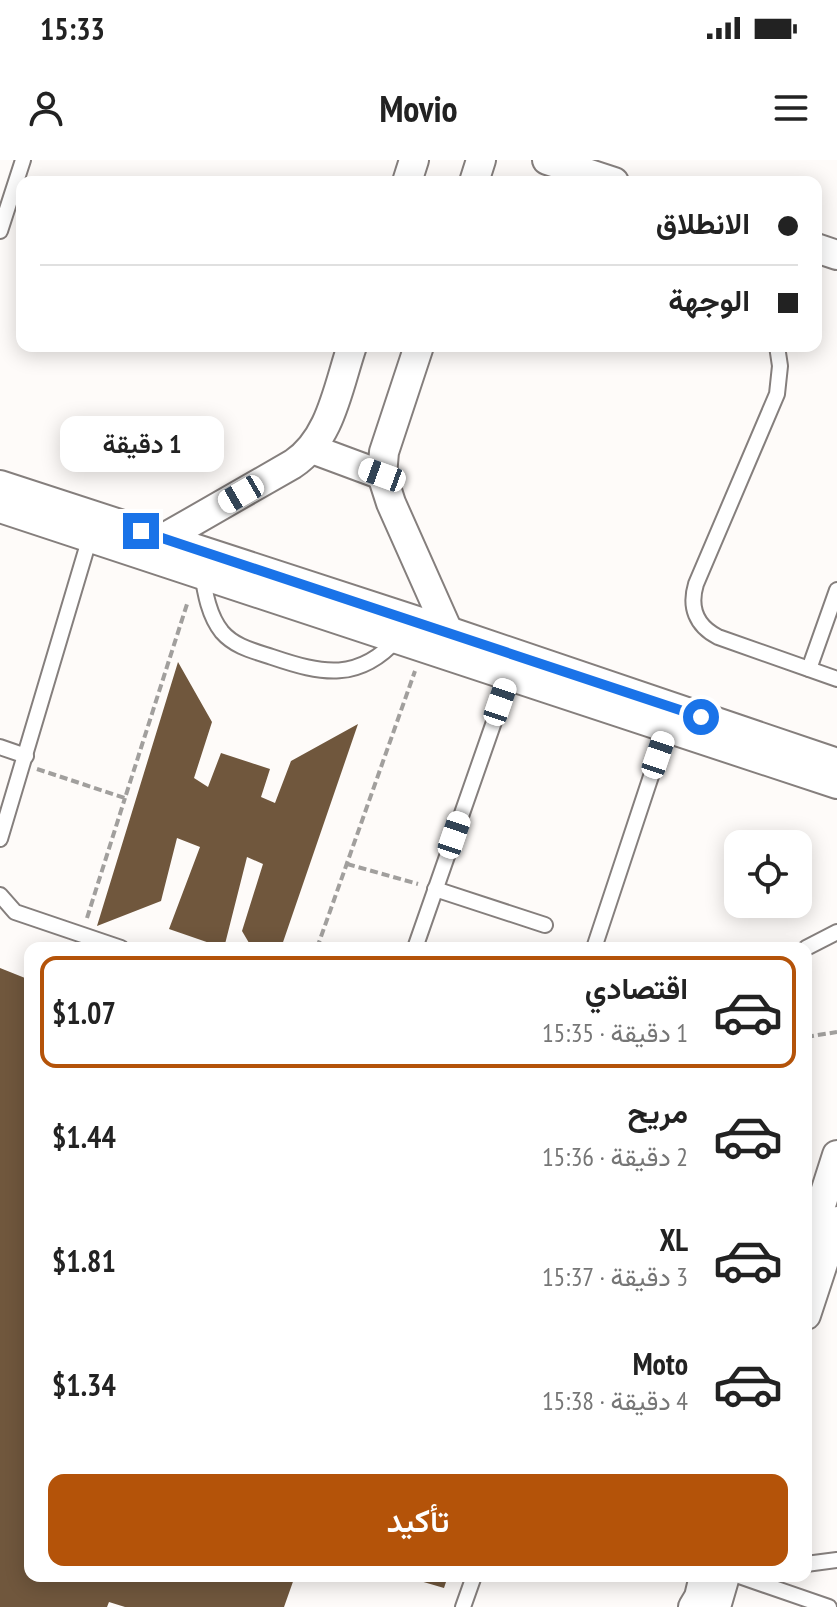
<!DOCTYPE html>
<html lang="ar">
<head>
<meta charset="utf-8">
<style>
	body { margin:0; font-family:"PT Sans Narrow",Vazirmatn,sans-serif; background:#f2f2f2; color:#222; direction:rtl; height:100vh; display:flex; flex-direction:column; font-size:30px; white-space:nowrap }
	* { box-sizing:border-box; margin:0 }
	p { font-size:26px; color:#767676 }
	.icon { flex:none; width:44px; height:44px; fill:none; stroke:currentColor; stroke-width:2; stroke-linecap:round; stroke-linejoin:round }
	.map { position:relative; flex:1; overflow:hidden; direction:ltr }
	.side { position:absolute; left:24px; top:782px; width:788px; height:640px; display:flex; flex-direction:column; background:#fff; border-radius:16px; box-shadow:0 4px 20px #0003; direction:rtl }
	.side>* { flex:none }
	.guide { position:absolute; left:16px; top:16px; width:806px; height:176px; border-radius:16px; box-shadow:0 4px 20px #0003; direction:rtl; display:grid; align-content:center; height:176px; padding:0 24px; background:#fff }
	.controls { position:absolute; left:724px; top:670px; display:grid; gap:16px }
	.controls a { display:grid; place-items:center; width:88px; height:88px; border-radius:16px; background:#fff; box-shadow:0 4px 20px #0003; font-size:40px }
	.end { position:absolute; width:36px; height:36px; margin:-18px; border:10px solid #1a73e8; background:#fff; box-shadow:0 0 0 4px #fff }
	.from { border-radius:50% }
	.bubble { position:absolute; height:56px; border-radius:16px; background:#fff; box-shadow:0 4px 20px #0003; font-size:26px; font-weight:600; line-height:56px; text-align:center; direction:rtl }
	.car { position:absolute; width:24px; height:48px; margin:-24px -12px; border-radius:10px; box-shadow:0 0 6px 2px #0007; background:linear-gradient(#fff 24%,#345 0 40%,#fff 0 76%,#345 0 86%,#fff 0) }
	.guide b { display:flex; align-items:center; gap:28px; height:76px; font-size:30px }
	.guide b+b { border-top:2px solid #e0e0e0 }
	.guide i { width:20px; height:20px; background:#222 }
	ul { padding:14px 0 0; list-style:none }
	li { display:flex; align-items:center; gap:24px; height:112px; margin:0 16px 12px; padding:0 8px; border:4px solid transparent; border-radius:16px }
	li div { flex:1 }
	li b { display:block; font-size:30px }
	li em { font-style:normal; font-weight:600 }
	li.selected { border-color:#b45309 }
	li>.icon { width:72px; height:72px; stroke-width:1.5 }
	.action { display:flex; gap:16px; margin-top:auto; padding:16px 24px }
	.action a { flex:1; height:92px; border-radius:16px; background:#b45309; color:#fff; font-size:32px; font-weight:600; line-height:92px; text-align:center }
	.status { display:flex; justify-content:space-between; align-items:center; height:56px; padding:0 40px; background:#fff; direction:ltr }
	.status svg { height:22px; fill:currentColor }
	header { display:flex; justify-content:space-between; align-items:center; height:104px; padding:0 24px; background:#fff; font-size:36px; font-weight:600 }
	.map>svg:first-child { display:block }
	.building { fill:#70573d }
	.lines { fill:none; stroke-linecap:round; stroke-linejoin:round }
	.lane-casing { stroke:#857f7d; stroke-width:18 }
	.street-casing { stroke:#857f7d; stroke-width:32 }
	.path { stroke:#a19f9d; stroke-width:4; stroke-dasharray:8 4; stroke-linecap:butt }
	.lane { stroke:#fff; stroke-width:14 }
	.street { stroke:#fff; stroke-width:28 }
	.route { stroke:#1a73e8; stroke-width:10 }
</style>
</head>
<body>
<div class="status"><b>15:33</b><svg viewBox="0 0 49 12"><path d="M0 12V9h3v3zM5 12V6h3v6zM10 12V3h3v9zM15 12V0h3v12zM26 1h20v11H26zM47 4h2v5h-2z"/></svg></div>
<header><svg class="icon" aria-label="menu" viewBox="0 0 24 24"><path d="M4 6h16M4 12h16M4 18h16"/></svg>Movio<svg class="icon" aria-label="person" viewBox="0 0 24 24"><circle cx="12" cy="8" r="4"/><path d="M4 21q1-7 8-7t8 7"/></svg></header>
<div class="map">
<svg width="837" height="1447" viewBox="0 0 837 1447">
	<rect width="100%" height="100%" fill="#fefbf9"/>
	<g class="building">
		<path d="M178 502 212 562 194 618 208 627 221 593 270 609 261 637 275 643 291 601 358 564 281 788H252L242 771 263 704 247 697 224 788 169 769 200 687 177 678 161 741 97 766Z"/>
		<path d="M0 808 30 820V1416H295L284 1447H125L109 1442 107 1447H0Z"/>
		<path d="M403 1416H448L444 1428Z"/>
	</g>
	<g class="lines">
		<defs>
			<g id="lane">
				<path d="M0 71 23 0"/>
				<path d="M777 186 780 206 777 234 696 424C689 447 696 466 718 477L837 519"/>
				<path d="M202 413C205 433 209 456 222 472 235 487 254 491 272 497 322 514 359 522 398 478"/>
				<path d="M809 509 837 430"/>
				<path d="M0 587 26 596"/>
				<path d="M0 679 90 377"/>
				<path d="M435 729 545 765"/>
				<path d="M0 735 15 752 121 788"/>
				<path d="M415 788 510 516"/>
				<path d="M594 788 667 568"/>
				<path d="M806 788 837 772"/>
				<path d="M806 1404 837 1400"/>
				<path d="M739 1416 829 1447"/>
				<path d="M463 1447 474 1416"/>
			</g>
			<g id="street">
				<path d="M547 0 614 22"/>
				<path d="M407 22 414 0"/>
				<path d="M474 22 481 0"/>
				<path d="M816 88 837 95"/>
				<path d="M419 186 384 292 382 315 391 343 448 471"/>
				<path d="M312 289 382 315"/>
				<path d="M0 325 448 471 837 603"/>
				<path d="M0 348 837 624"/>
				<path d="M164 378 293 304C331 279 338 227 352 186"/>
				<path d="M806 1092 837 995"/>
				<path d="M806 1155 837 1061"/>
				<path d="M693 1447 699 1437 704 1416"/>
				<path d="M716 1447 725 1416"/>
			</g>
		</defs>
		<use href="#lane" class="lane-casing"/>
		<use href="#street" class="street-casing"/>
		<g class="path">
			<path d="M37 609 125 638 188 441"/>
			<path d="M347 704 418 724"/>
			<path d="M87 758 125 638"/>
			<path d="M317 788 415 511"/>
			<path d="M806 877 837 872"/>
		</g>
		<use href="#lane" class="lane"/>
		<use href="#street" class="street"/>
	</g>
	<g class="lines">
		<path class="route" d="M141 371 701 557"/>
	</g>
</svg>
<div class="controls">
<a><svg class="icon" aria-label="locate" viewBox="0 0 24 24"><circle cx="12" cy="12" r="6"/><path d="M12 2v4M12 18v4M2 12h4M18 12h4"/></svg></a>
</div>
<i class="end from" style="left:701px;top:557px"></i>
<i class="end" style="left:141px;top:371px"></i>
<div class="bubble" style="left:60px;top:256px;width:164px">1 دقيقة</div>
<i class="car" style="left:382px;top:315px;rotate:290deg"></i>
<i class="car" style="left:241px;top:334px;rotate:240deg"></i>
<i class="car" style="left:500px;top:542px;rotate:19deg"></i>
<i class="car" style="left:658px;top:595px;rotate:19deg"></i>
<i class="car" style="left:454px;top:675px;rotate:19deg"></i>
<div class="guide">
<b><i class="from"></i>الانطلاق</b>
<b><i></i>الوجهة</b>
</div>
<section class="side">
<ul>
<li class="selected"><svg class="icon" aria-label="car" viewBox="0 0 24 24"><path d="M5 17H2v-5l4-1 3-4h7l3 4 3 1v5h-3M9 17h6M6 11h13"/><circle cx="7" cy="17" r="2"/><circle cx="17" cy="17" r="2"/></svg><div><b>اقتصادي</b><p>1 دقيقة · 15:35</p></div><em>$1.07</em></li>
<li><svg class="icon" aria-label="car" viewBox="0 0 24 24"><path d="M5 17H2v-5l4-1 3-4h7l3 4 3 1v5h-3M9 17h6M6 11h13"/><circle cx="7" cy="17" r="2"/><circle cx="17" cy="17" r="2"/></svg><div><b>مريح</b><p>2 دقيقة · 15:36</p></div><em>$1.44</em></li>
<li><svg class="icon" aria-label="car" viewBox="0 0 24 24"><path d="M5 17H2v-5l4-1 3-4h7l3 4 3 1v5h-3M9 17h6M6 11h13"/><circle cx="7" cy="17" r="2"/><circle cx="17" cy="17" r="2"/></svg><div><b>XL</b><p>3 دقيقة · 15:37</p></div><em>$1.81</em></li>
<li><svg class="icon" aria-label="car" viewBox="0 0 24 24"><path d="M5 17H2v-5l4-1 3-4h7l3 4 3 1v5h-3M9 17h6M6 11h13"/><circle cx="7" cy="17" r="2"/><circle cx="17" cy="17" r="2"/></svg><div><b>Moto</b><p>4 دقيقة · 15:38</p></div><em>$1.34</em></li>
</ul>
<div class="action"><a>تأكيد</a></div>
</section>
</div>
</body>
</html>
